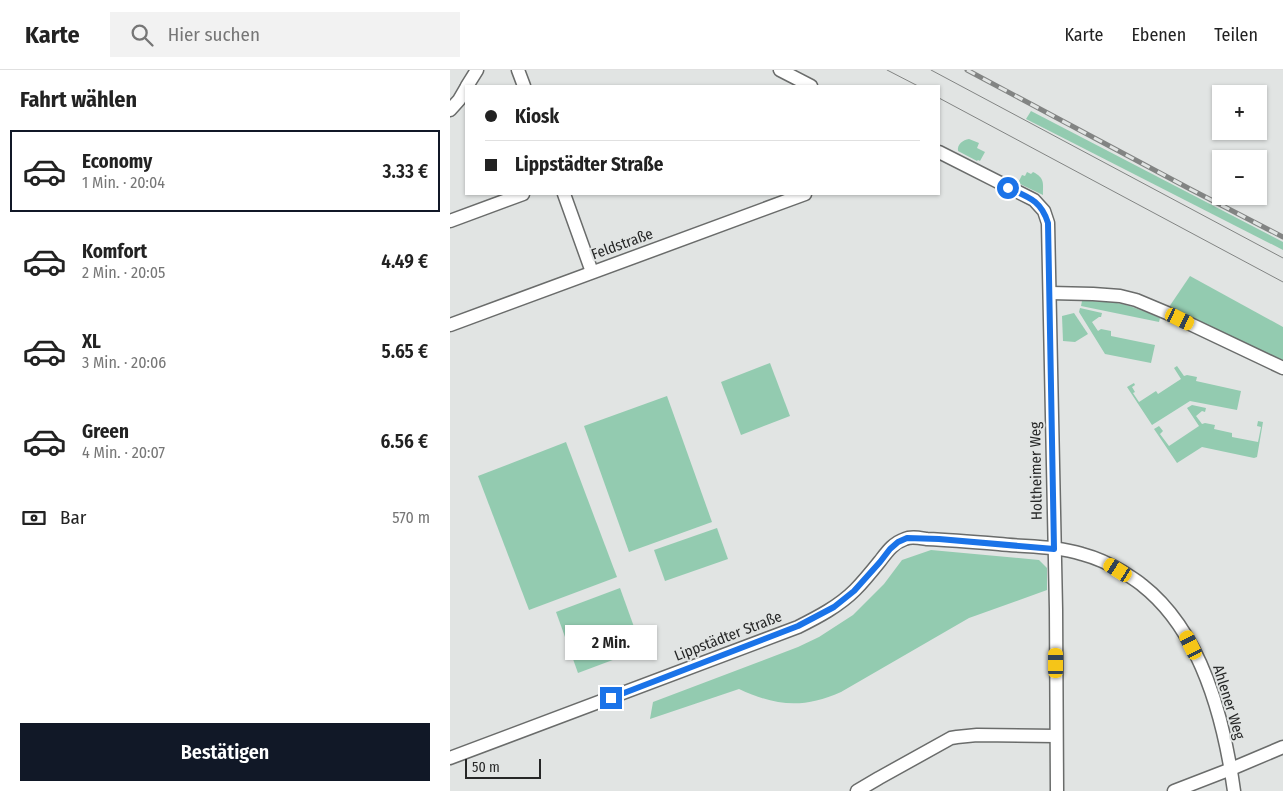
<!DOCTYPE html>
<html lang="de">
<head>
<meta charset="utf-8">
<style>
	body { margin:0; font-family:"Fira Sans Condensed",sans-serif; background:#f2f2f2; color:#222; height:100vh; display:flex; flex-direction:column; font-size:19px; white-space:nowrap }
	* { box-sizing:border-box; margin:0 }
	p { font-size:16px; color:#767676 }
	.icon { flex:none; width:28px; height:28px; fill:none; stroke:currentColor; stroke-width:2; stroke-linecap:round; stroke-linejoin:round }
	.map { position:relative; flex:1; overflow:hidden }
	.details { display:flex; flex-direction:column; background:#fff; width:450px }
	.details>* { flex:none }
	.top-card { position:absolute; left:15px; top:15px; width:475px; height:110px; border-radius:0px; box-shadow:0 1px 4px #0004; display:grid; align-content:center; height:110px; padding:0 20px; background:#fff }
	.buttons { position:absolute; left:762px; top:15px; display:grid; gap:10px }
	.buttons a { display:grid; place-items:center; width:55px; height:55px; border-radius:0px; background:#fff; box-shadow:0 1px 4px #0004; font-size:25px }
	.scale { position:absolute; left:15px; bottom:12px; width:76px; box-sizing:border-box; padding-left:5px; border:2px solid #262727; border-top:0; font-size:14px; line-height:18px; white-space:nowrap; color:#262727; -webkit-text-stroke:4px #e1e4e3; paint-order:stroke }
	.end { position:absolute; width:22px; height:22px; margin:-11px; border:6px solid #1a73e8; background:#fff; box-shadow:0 0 0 2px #fff }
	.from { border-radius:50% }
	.bubble { position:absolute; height:35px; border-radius:0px; background:#fff; box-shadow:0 1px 4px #0004; font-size:16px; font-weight:600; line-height:35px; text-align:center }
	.car { position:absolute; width:15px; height:30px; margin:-15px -8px; border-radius:6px; box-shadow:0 0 4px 1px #0007; background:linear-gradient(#f5c518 24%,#345 0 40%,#f5c518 0 76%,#345 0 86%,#f5c518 0) }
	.top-card b { display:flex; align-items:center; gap:18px; height:48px; font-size:19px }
	.top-card b+b { border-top:1px solid #e0e0e0 }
	.top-card i { width:12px; height:12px; background:#222 }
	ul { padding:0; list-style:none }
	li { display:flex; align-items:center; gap:15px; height:82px; margin:0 10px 8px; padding:0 10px; border:2px solid transparent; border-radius:0px }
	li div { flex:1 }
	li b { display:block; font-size:19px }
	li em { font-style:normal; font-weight:600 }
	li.current { border-color:#111827 }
	li>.icon { width:45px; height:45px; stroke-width:1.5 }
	h2 { padding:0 20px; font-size:22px; line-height:60px }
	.pay { display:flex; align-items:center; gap:12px; height:55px; padding:0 20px; font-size:19px }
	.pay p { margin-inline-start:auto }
	.cta { display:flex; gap:10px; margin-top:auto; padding:10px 20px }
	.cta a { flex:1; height:58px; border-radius:0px; background:#111827; color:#fff; font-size:20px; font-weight:600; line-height:58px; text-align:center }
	header { display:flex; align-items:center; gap:30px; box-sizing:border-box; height:70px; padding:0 25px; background:#fff; border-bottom:1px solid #e0e0e0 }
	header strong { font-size:24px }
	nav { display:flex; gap:28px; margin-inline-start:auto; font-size:18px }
	.search { width:350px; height:45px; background:#f2f2f2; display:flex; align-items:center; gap:12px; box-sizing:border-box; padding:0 18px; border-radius:0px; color:#767676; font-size:19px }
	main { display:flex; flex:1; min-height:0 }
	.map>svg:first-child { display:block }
	.green { fill:#93cbb0 }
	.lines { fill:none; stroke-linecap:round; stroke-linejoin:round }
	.minor-casing { stroke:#6a6c6b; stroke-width:15 }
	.minor { stroke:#fff; stroke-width:12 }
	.tram { stroke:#828483; stroke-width:1 }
	.rail-casing { stroke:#828483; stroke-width:5 }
	.rail { stroke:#e1e4e3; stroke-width:3; stroke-dasharray:9; stroke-linecap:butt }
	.route { stroke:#1a73e8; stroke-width:6 }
	.labels { text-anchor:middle; stroke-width:4; stroke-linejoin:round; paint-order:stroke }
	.street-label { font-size:15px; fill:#262727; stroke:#e1e4e3 }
</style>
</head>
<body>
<header>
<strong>Karte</strong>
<div class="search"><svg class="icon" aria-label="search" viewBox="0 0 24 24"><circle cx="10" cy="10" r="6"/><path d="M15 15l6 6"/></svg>Hier suchen</div>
<nav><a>Karte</a><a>Ebenen</a><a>Teilen</a></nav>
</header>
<main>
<section class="details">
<h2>Fahrt wählen</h2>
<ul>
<li class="current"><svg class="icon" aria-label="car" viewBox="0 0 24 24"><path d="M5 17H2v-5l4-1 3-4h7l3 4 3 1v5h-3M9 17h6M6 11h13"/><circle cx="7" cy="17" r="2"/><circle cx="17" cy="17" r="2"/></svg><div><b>Economy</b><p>1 Min. · 20:04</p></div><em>3.33 €</em></li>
<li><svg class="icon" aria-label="car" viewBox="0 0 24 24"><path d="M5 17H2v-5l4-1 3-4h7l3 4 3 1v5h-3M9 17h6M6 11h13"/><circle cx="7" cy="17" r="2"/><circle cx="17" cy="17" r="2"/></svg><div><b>Komfort</b><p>2 Min. · 20:05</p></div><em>4.49 €</em></li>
<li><svg class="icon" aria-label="car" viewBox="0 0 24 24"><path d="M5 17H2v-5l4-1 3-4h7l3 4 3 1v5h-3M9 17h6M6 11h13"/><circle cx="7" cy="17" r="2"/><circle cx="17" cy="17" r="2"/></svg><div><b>XL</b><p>3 Min. · 20:06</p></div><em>5.65 €</em></li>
<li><svg class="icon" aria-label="car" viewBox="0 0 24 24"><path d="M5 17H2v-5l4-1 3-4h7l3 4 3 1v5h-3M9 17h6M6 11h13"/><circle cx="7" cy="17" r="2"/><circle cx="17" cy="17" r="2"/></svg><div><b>Green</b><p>4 Min. · 20:07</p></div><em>6.56 €</em></li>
</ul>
<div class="pay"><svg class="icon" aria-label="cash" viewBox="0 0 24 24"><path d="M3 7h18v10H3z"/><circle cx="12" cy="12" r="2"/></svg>Bar<p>570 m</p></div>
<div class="cta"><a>Bestätigen</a></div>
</section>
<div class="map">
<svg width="833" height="721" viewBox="0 0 833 721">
	<rect width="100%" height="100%" fill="#e1e4e3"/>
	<g class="green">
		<path d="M581 41 833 172V180L576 49Z"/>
		<path d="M519 69 529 73 527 78 535 82 530 91 528 90 527 91 508 81C507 74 513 70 519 69Z"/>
		<path d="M577 102 581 104 583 102C595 108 593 113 593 125L568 113 572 105 575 106Z"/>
		<path d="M740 206 833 257V294L719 237Z"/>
		<path d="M632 231C641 231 651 231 660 232 678 234 694 241 710 248L709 252 631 236Z"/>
		<path d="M630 238 652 243 651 247H649L642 252 648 261 651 259 661 261V266L705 275 701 293 655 284 629 242Z"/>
		<path d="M624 243 638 264 625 272 613 271 612 246Z"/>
		<path d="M320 293 340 346 291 365 271 312Z"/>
		<path d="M727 296 734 306 737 305 747 307 746 311 791 321 787 340 740 331 702 355 677 317 684 313 685 315 682 317 685 322 683 323 689 332 706 321 708 324 731 309 724 298Z"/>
		<path d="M217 326 262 452 179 482 134 356Z"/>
		<path d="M742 335 756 338 755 342 752 341 746 346 752 354 755 353 765 355 764 359 782 363V367L808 372 811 357 807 356 808 351 813 352 807 387 804 388 752 377 727 393 704 359 709 356 713 361 710 364 719 376 749 356 737 338Z"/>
		<path d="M116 372 167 507 79 540 28 406Z"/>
		<path d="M267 458 278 489 215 511 204 480Z"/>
		<path d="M481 480 589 490 597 498V520L519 548 391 622C353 639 326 636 289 619L200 649 203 632 348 577 369 567 403 545 434 514 452 490Z"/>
		<path d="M170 518 192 579 128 603 106 542Z"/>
	</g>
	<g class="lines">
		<defs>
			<g id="minor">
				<path d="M68 0 74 16"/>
				<path d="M330 0 361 16"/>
				<path d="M17 16 27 0"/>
				<path d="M0 40 9 30 16 18"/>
				<path d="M489 82 584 130 594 141 598 153 606 539 607 721"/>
				<path d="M114 124 142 202"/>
				<path d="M0 151 73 124"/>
				<path d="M600 223 643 224 670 226 686 230 717 243 833 298"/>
				<path d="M0 255 355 124"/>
				<path d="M0 688 348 557C368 547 389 536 405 520 414 511 422 501 430 491 437 482 443 473 455 469 461 466 470 468 477 469 501 470 525 472 549 474 576 477 606 476 632 484 647 488 660 494 673 502 679 506 686 510 692 515 752 562 774 649 784 721"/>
				<path d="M407 721 429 708 501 668 507 667 527 665 606 666"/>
				<path d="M724 721 781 699 833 677"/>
			</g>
		</defs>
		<use href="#minor" class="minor-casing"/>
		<use href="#minor" class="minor"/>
		<g class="tram">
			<path d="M437 0 468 16"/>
			<path d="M481 0 833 188"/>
			<path d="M489 28 833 212"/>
		</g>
		<defs>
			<path id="rail" d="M517 0 740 119 833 167"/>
		</defs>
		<use href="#rail" class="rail-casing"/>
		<use href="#rail" class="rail"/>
	</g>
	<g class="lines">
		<path class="route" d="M161 628 348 556 384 537 404 521 430 492 440 479 448 472 457 468 489 469 604 479 598 153C591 130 578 127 558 118"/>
	</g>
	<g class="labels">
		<g class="street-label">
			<text transform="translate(172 174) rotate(-20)" y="5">Feldstraße</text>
			<text transform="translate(586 401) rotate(-91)" y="5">Holtheimer Weg</text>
			<text transform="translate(278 566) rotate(-21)" y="5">Lippstädter Straße</text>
			<text transform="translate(779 632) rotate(73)" y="5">Ahlener Weg</text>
		</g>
	</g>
</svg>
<div class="buttons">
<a>+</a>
<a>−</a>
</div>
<div class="scale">50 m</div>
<i class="end from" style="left:558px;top:118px"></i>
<i class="end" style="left:161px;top:628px"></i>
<div class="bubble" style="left:115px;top:555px;width:92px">2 Min.</div>
<i class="car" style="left:730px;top:249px;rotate:116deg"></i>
<i class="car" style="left:668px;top:500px;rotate:302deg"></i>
<i class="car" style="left:741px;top:575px;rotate:334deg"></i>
<i class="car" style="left:606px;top:593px;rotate:0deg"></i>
<div class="top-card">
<b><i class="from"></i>Kiosk</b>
<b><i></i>Lippstädter Straße</b>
</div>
</div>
</main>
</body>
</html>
